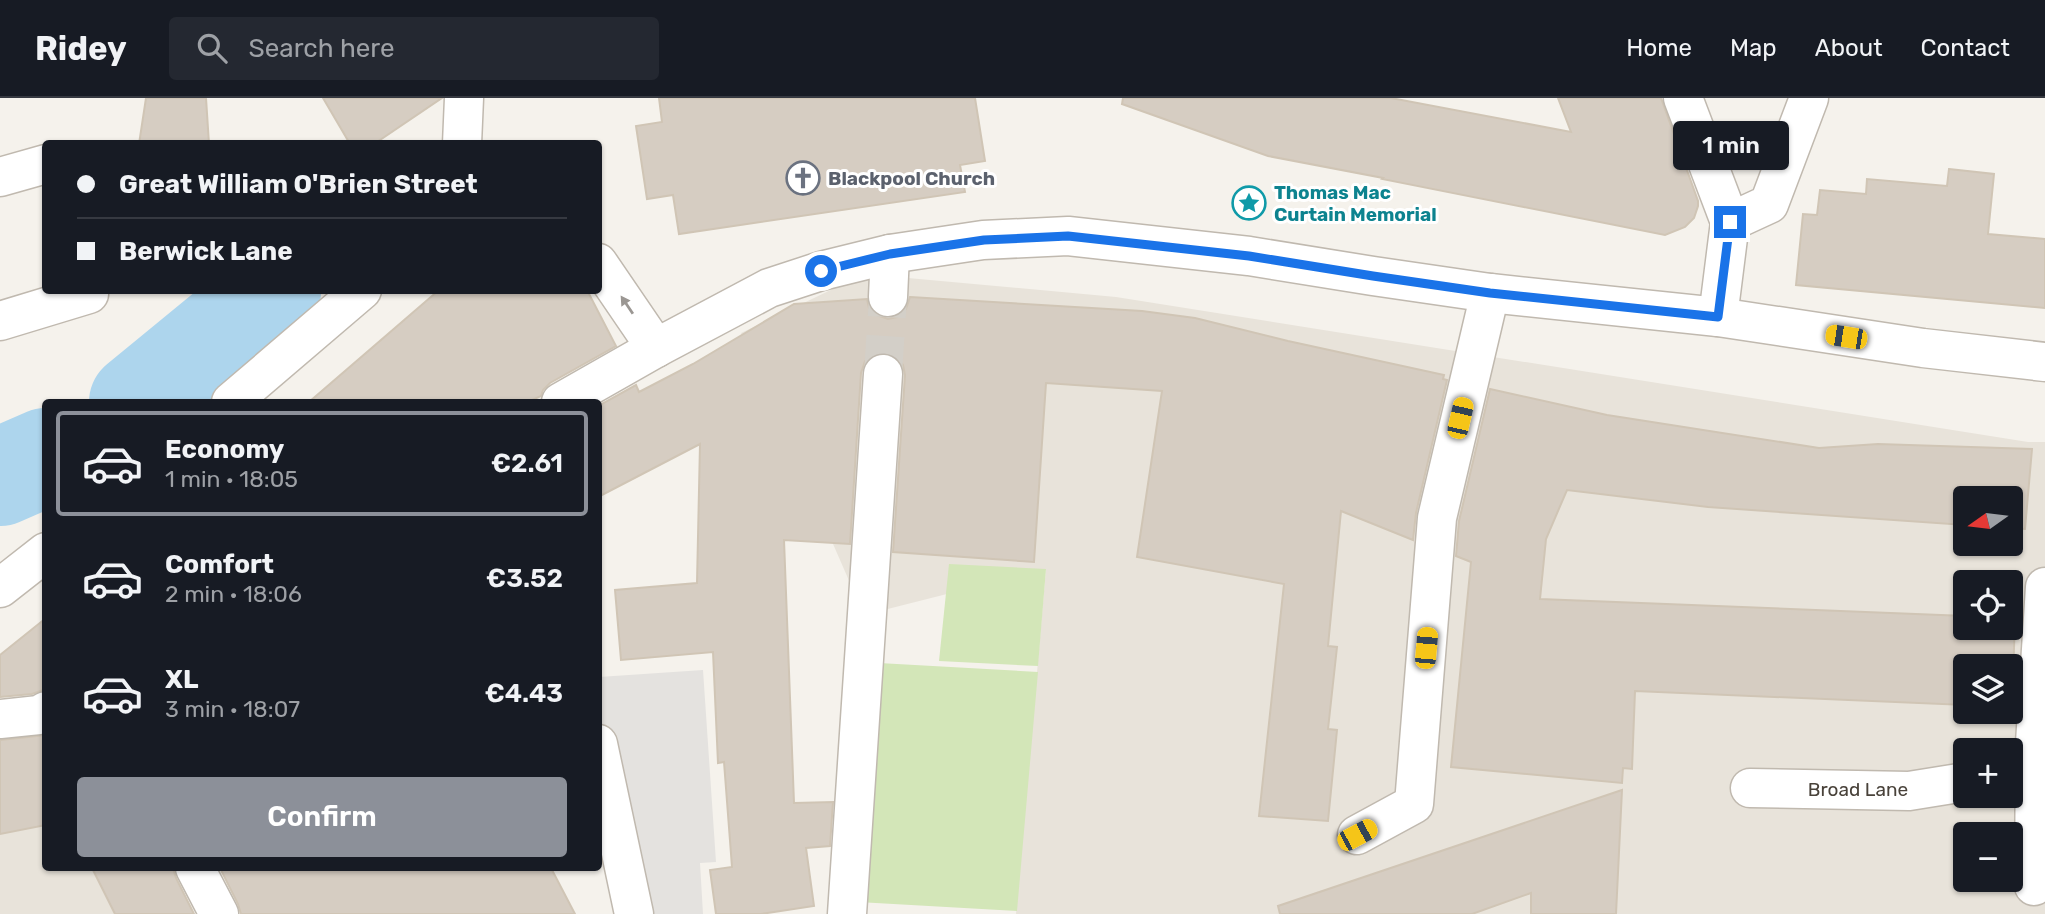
<!DOCTYPE html>
<html lang="en">
<head>
<meta charset="utf-8">
<style>
	body { margin:0; font-family:Rubik,sans-serif; background:#242831; color:#f1f3f6; height:100vh; display:flex; flex-direction:column; font-size:26px; white-space:nowrap }
	* { box-sizing:border-box; margin:0 }
	p { font-size:23px; color:#9ea1a6 }
	.icon { flex:none; width:38px; height:38px; fill:none; stroke:currentColor; stroke-width:2; stroke-linecap:round; stroke-linejoin:round }
	.map { position:relative; flex:1; overflow:hidden }
	.panel { position:absolute; left:42px; top:301px; width:560px; height:472px; display:flex; flex-direction:column; background:#171b24; border-radius:7px; box-shadow:0 2px 5px #0004 }
	.panel>* { flex:none }
	.top-card { position:absolute; left:42px; top:42px; width:560px; height:154px; border-radius:7px; box-shadow:0 2px 5px #0004; display:grid; align-content:center; height:154px; padding:0 35px; background:#171b24 }
	.needle { width:46px; rotate:256deg }
	.controls { position:absolute; left:1953px; top:388px; display:grid; gap:14px }
	.controls a { display:grid; place-items:center; width:70px; height:70px; border-radius:7px; background:#171b24; box-shadow:0 2px 5px #0004; font-size:35px }
	.end { position:absolute; width:32px; height:32px; margin:-16px; border:9px solid #1a73e8; background:#fff; box-shadow:0 0 0 4px #fff }
	.from { border-radius:50% }
	.bubble { position:absolute; height:49px; border-radius:7px; background:#171b24; box-shadow:0 2px 5px #0004; font-size:23px; font-weight:600; line-height:49px; text-align:center }
	.car { position:absolute; width:21px; height:42px; margin:-21px -10px; border-radius:9px; box-shadow:0 0 5px 2px #0007; background:linear-gradient(#f5c518 24%,#345 0 40%,#f5c518 0 76%,#345 0 86%,#f5c518 0) }
	.top-card b { display:flex; align-items:center; gap:24px; height:66px; font-size:26px }
	.top-card b+b { border-top:2px solid #363941 }
	.top-card i { width:18px; height:18px; background:#f1f3f6 }
	ul { padding:12px 0 0; list-style:none }
	li { display:flex; align-items:center; gap:21px; height:105px; margin:0 14px 10px; padding:0 21px; border:4px solid transparent; border-radius:7px }
	li div { flex:1 }
	li b { display:block; font-size:26px }
	li em { font-style:normal; font-weight:600 }
	li.selected { border-color:#8c9099 }
	li>.icon { width:63px; height:63px; stroke-width:1.5 }
	.action { display:flex; gap:14px; margin-top:auto; padding:14px 35px }
	.action a { flex:1; height:80px; border-radius:7px; background:#8c9099; color:#fff; font-size:28px; font-weight:600; line-height:80px; text-align:center }
	header { display:flex; align-items:center; gap:42px; box-sizing:border-box; height:98px; padding:0 35px; background:#171b24; border-bottom:2px solid #363941 }
	header strong { font-size:33px }
	nav { display:flex; gap:38px; margin-inline-start:auto; font-size:24px }
	.search { width:490px; height:63px; background:#242831; display:flex; align-items:center; gap:18px; box-sizing:border-box; padding:0 24px; border-radius:7px; color:#9ea1a6; font-size:26px }
	.map>svg:first-child { display:block }
	.residential { fill:#e8e3da; fill-rule:evenodd }
	.green { fill:#d3e6b8 }
	.parking { fill:#e4e2df }
	.lines { fill:none; stroke-linecap:round; stroke-linejoin:round }
	.river { stroke:#add5ed; stroke-width:98 }
	.building { fill:#d6cdc2; stroke:#d0c5b5; stroke-width:2 }
	.minor-tunnel { stroke:#d3cfc8; stroke-width:38; stroke-dasharray:38 19; stroke-linecap:butt }
	.minor-casing { stroke:#c0b9af; stroke-width:41 }
	.minor { stroke:#fff; stroke-width:38 }
	.oneway { fill:#9b9793 }
	.route { stroke:#1a73e8; stroke-width:9 }
	.labels { text-anchor:middle; stroke-width:6; stroke-linejoin:round; paint-order:stroke }
	.worship-label { font-size:19px; font-weight:bold; fill:#5b616d; stroke:#fff; text-anchor:start }
	.culture-label { font-size:19px; font-weight:bold; fill:#0d838f; stroke:#fff; text-anchor:start }
	.street-label { font-size:19px; fill:#49423a; stroke:#fff }
</style>
</head>
<body>
<header>
<strong>Ridey</strong>
<div class="search"><svg class="icon" aria-label="search" viewBox="0 0 24 24"><circle cx="10" cy="10" r="6"/><path d="M15 15l6 6"/></svg>Search here</div>
<nav><a>Home</a><a>Map</a><a>About</a><a>Contact</a></nav>
</header>
<div class="map">
<svg width="2045" height="816" viewBox="0 0 2045 816">
	<rect width="100%" height="100%" fill="#f5f2ec"/>
	<g class="residential">
		<path d="M864 176 1116 199 2028 344H2045V816H1016L1046 471 864 517 741 235ZM1965 401H2011V446H1965ZM1965 485H2011V530H1965ZM1965 569H2011V614H1965ZM1965 653H2011V698H1965ZM1965 737H2011V782H1965Z"/>
		<path d="M45 623 46 770H104L116 816H0V634Z"/>
	</g>
	<g class="green">
		<path d="M949 466 1046 471 1038 568 939 563Z"/>
		<path d="M879 565 1038 574 1017 813 858 804Z"/>
	</g>
	<path class="parking" d="M703 572 716 764 700 765 703 816H636L599 744V579Z"/>
	<g class="lines">
		<g class="river">
			<path d="M138 304 272 194"/>
			<path d="M0 379 46 359"/>
		</g>
	</g>
	<g class="building">
		<path d="M146 0H206L209 46H139Z"/>
		<path d="M323 0H442L374 46H350Z"/>
		<path d="M659 0H975L985 63 960 67 965 94 679 136 673 97 647 101 636 28 662 24Z"/>
		<path d="M1123 0H1391L1571 34 1558 0H1661L1698 103V108L1694 120 1685 129 1665 137 1382 81 1383 80 1268 58 1122 6Z"/>
		<path d="M1949 71 1994 76 1988 136 2045 141V210L1796 187 1803 116 1817 117 1820 92 1866 96 1867 81 1947 88Z"/>
		<path d="M439 192H587L616 248 550 285 543 292 541 298 528 304H309Z"/>
		<path d="M910 199 1142 213 1195 220 1288 243 1444 277 1443 281 1447 282 1416 415 1413 442 1341 413 1328 548 1337 549 1328 631 1337 632 1328 723 1259 718 1284 486 1137 459 1162 293 1046 285 1034 464 893 454 905 277 903 267 896 258 884 254 873 257 865 263 861 275 850 446 784 442 794 705 833 704 830 748 806 750 814 808 761 816H716L710 772 732 769 724 664 718 665 713 554 621 562 615 492 697 485 700 346 598 399V308L636 287 639 294 693 266 794 206 867 201 869 210 876 217 888 221 897 219 906 211Z"/>
		<path d="M1490 291 1607 317 1819 350 1878 346 2032 351 2025 431 2011 430V401H1965V427L1708 409 1567 392 1546 441 1540 501 1965 518V530H2011V520H2015L2012 609H2011V569H1965V607L1635 593 1632 671 1623 670 1622 685 1451 669 1471 464 1456 458 1459 423Z"/>
		<path d="M46 520V591L32 596 0 599V557Z"/>
		<path d="M46 637V727L0 736V642Z"/>
		<path d="M1622 692 1616 816H1531V795L1472 816H1280L1278 808Z"/>
		<path d="M92 770H173L176 780 194 816H115Z"/>
		<path d="M220 770H551L575 816H241L238 806Z"/>
	</g>
	<g class="lines">
		<path class="minor-tunnel" d="M883 276 888 199"/>
		<defs>
			<g id="minor">
				<path d="M1683 0 1730 124 1718 219"/>
				<path d="M462 46 464 0"/>
				<path d="M0 79 46 66"/>
				<path d="M1730 124 1769 106 1809 0"/>
				<path d="M598 165 656 250"/>
				<path d="M888 199 890 156"/>
				<path d="M0 223 89 196 88 192"/>
				<path d="M231 304 362 192"/>
				<path d="M561 304 656 250 769 190 821 173 890 156 983 142 1068 138 1249 158 1373 178 1490 195 1718 219 1923 250 2045 264"/>
				<path d="M0 490 46 454"/>
				<path d="M0 621 39 617 46 613"/>
				<path d="M598 646 634 816"/>
				<path d="M1750 690 1909 693 1965 684"/>
				<path d="M1357 737 1414 706 1437 420 1490 195"/>
				<path d="M195 770 219 816"/>
				<path d="M2034 788 2035 645 2045 489"/>
				<path d="M847 816 883 276"/>
			</g>
		</defs>
		<use href="#minor" class="minor-casing"/>
		<use href="#minor" class="minor"/>
	</g>
	<defs><path id="oneway-solid" d="M-6-.8H1V-3.2L6.5 0L1 3.2V.8H-6Z" transform="scale(1.75)"/></defs>
	<use class="oneway" href="#oneway-solid" transform="translate(627 207) rotate(-124)"/>
	<g class="lines">
		<path class="route" d="M821 173 890 156 984 142 1068 138 1249 158 1373 178 1490 195 1718 219 1730 124"/>
	</g>
	<defs>
		<symbol id="church-ring" viewBox="-11 -11 22 22"><circle r="9.5" fill="#fff" stroke="#6b7280" stroke-width="1.5"/><path d="M-1.2-6h2.4v3.5h3.3v2.4h-3.3V6h-2.4V-.1h-3.3v-2.4h3.3Z" fill="#6b7280"/></symbol>
		<symbol id="sight-ring" viewBox="-11 -11 22 22"><circle r="9.5" fill="#fff" stroke="#0f9aa8" stroke-width="1.5"/><path d="M0-6L1.8-2.2L6-1.7L2.9 1.2L3.7 5.4L0 3.3L-3.7 5.4L-2.9 1.2L-6-1.7L-1.8-2.2Z" fill="#0f9aa8"/></symbol>
	</defs>
	<g fill-rule="evenodd">
		<use href="#church-ring" x="784" y="61" width="38" height="38"/>
		<use href="#sight-ring" x="1230" y="86" width="38" height="38"/>
	</g>
	<g class="labels">
		<g class="worship-label">
			<text x="828" y="87">Blackpool Church</text>
		</g>
		<g class="culture-label">
			<text x="1274" y="101">Thomas Mac<tspan x="1274" dy="22">Curtain Memorial</tspan></text>
		</g>
		<g class="street-label">
			<text x="1858" y="698">Broad Lane</text>
		</g>
	</g>
</svg>
<div class="controls">
<a><svg class="needle" viewBox="-14 -14 28 28"><path d="M0-13l5 13h-10z" fill="#e53935"/><path d="M0 13l5-13h-10z" fill="#9ea1a6"/></svg></a>
<a><svg class="icon" aria-label="locate" viewBox="0 0 24 24"><circle cx="12" cy="12" r="6"/><path d="M12 2v4M12 18v4M2 12h4M18 12h4"/></svg></a>
<a><svg class="icon" aria-label="layers" viewBox="0 0 24 24"><path d="M12 4l9 5-9 5-9-5zM3 14l9 5 9-5"/></svg></a>
<a>+</a>
<a>−</a>
</div>
<i class="end from" style="left:821px;top:173px"></i>
<i class="end" style="left:1730px;top:124px"></i>
<div class="bubble" style="left:1673px;top:23px;width:116px">1 min</div>
<i class="car" style="left:1846px;top:239px;rotate:279deg"></i>
<i class="car" style="left:1460px;top:320px;rotate:13deg"></i>
<i class="car" style="left:1426px;top:550px;rotate:5deg"></i>
<i class="car" style="left:1357px;top:737px;rotate:62deg"></i>
<div class="top-card">
<b><i class="from"></i>Great William O'Brien Street</b>
<b><i></i>Berwick Lane</b>
</div>
<section class="panel">
<ul>
<li class="selected"><svg class="icon" aria-label="car" viewBox="0 0 24 24"><path d="M5 17H2v-5l4-1 3-4h7l3 4 3 1v5h-3M9 17h6M6 11h13"/><circle cx="7" cy="17" r="2"/><circle cx="17" cy="17" r="2"/></svg><div><b>Economy</b><p>1 min · 18:05</p></div><em>€2.61</em></li>
<li><svg class="icon" aria-label="car" viewBox="0 0 24 24"><path d="M5 17H2v-5l4-1 3-4h7l3 4 3 1v5h-3M9 17h6M6 11h13"/><circle cx="7" cy="17" r="2"/><circle cx="17" cy="17" r="2"/></svg><div><b>Comfort</b><p>2 min · 18:06</p></div><em>€3.52</em></li>
<li><svg class="icon" aria-label="car" viewBox="0 0 24 24"><path d="M5 17H2v-5l4-1 3-4h7l3 4 3 1v5h-3M9 17h6M6 11h13"/><circle cx="7" cy="17" r="2"/><circle cx="17" cy="17" r="2"/></svg><div><b>XL</b><p>3 min · 18:07</p></div><em>€4.43</em></li>
</ul>
<div class="action"><a>Confirm</a></div>
</section>
</div>
</body>
</html>
